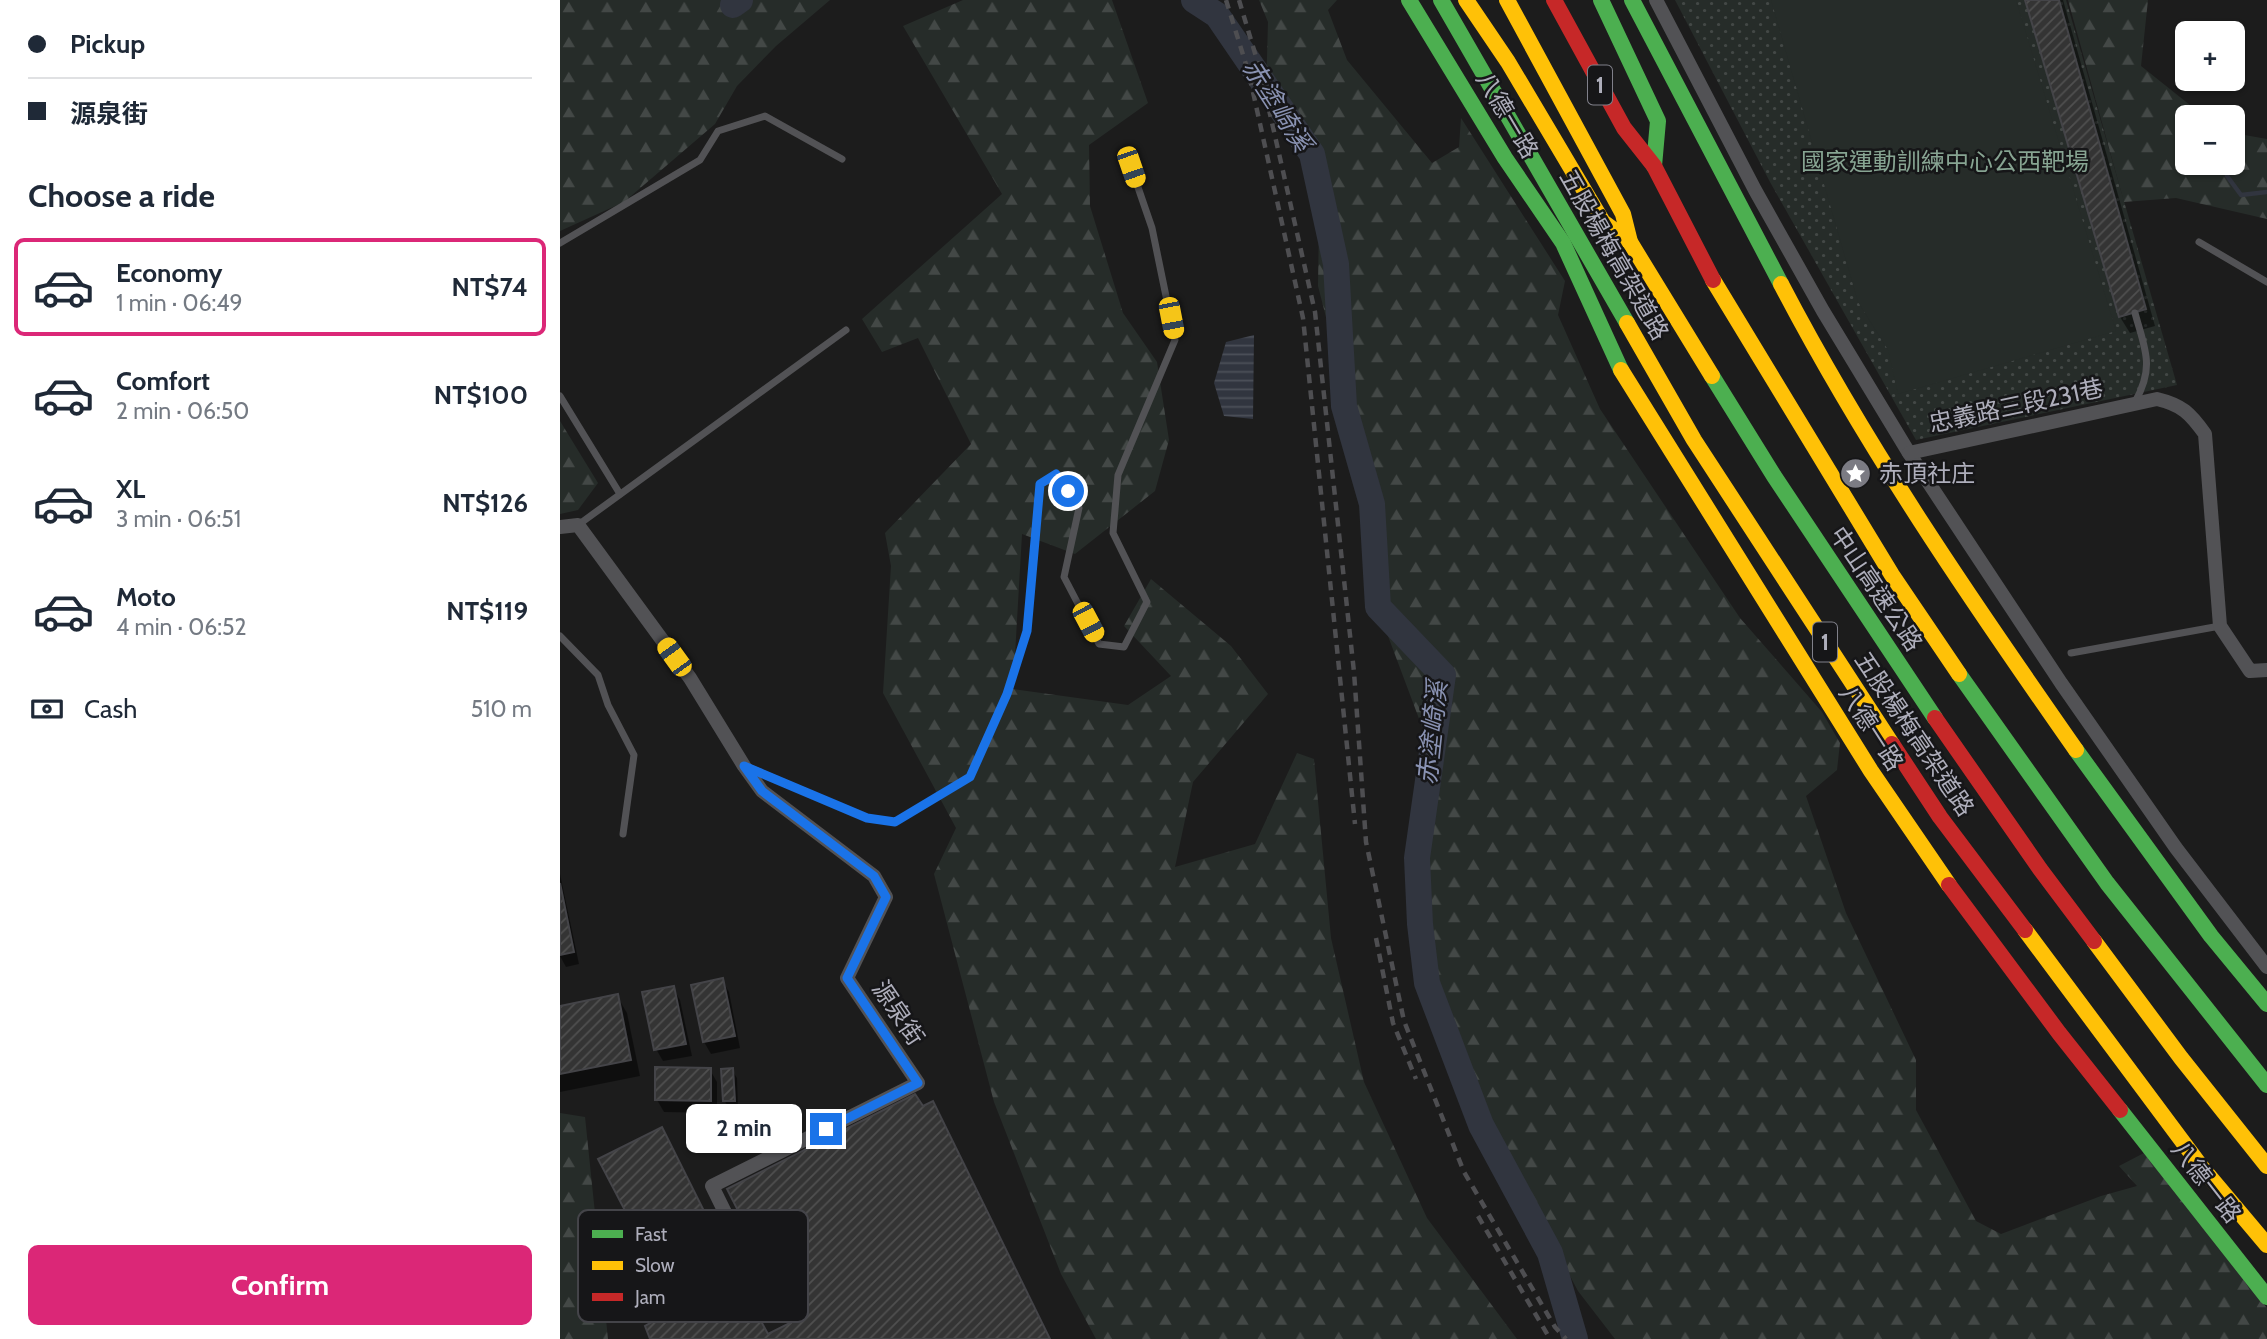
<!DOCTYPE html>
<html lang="en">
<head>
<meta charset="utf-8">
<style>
	body { margin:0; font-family:Cabin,"Noto Sans TC",sans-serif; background:#f2f2f3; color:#1f2937; height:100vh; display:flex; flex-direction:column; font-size:26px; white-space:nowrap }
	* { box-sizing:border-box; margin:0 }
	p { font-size:23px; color:#747a83 }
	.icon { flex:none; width:38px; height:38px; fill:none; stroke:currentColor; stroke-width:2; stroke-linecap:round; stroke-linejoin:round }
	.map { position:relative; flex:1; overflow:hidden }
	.sheet { display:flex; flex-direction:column; background:#fff; width:560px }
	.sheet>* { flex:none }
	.hud { display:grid; align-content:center; height:154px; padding:0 28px; background:#fff }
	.fabs { position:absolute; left:1615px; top:21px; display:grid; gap:14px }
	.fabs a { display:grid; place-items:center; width:70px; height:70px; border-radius:10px; background:#fff; box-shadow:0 2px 5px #0004; font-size:35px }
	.end { position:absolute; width:32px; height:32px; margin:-16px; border:9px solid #1a73e8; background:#fff; box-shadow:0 0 0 4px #fff }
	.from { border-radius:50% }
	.bubble { position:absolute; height:49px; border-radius:10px; background:#fff; box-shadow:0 2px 5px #0004; font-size:23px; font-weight:800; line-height:49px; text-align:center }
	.car { position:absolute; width:21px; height:42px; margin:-21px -10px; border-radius:9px; box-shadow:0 0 5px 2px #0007; background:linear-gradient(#f5c518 24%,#345 0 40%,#f5c518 0 76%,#345 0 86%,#f5c518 0) }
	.hud b { display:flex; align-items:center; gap:24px; height:66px; font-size:26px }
	.hud b+b { border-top:2px solid #e0e1e3 }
	.hud i { width:18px; height:18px; background:#1f2937 }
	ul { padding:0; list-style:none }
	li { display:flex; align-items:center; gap:21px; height:98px; margin:0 14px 10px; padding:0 14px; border:4px solid transparent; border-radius:10px }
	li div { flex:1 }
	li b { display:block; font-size:26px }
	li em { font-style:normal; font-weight:800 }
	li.on { border-color:#db2777 }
	li>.icon { width:63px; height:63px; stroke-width:1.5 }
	h2 { padding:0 28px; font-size:32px; line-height:84px }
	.pay { display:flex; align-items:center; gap:18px; height:77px; padding:0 28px; font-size:26px }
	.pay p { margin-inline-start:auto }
	.button { display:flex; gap:14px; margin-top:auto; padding:14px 28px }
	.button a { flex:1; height:80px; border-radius:10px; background:#db2777; color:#fff; font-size:28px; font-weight:800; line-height:80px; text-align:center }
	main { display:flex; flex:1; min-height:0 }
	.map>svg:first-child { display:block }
	.grass { fill:url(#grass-dots) }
	.forest { fill:url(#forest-firs) }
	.pitch { fill:#262c29 }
	.water { fill:url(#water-rules) }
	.shadow { fill:#0007 }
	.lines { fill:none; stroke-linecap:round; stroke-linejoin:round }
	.stream { stroke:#31353f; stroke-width:4.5 }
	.river { stroke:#31353f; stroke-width:26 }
	.building { fill:url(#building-hatch); stroke:#444448; stroke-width:2 }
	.lane { stroke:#525255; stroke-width:7 }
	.street { stroke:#525255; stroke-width:14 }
	.fast { stroke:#4caf50; stroke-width:16 }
	.slow { stroke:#ffc107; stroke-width:16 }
	.jam { stroke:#c62828; stroke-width:16 }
	.rail { stroke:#4e4e51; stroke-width:4.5; stroke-dasharray:9 7; stroke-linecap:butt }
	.route { stroke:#1a73e8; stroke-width:9 }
	.labels { text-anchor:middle; stroke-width:5; stroke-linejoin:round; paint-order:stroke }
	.shield { fill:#161618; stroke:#80808a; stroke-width:2 }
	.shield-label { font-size:23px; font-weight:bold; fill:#aeaebb }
	.street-label { font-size:24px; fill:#aeaebb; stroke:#161618 }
	.park-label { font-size:24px; fill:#87a492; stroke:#161618 }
	.poi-label { font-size:24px; fill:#aeaebb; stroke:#161618; text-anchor:start }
	.water-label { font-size:26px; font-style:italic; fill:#8992b2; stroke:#161618 }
	.key { fill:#161618; stroke:#444449; stroke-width:2 }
	.key-label { font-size:19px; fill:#aeaebb }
</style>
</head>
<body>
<main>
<section class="sheet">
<div class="hud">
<b><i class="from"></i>Pickup</b>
<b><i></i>源泉街</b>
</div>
<h2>Choose a ride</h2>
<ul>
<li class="on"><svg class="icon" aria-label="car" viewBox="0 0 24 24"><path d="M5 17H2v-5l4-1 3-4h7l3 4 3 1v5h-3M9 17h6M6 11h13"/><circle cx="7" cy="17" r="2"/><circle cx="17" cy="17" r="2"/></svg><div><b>Economy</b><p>1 min · 06:49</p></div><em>NT$74</em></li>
<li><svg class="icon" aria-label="car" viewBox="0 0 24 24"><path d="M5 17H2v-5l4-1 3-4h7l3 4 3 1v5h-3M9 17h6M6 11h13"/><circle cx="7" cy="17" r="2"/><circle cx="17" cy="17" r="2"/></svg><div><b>Comfort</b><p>2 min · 06:50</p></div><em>NT$100</em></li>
<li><svg class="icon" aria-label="car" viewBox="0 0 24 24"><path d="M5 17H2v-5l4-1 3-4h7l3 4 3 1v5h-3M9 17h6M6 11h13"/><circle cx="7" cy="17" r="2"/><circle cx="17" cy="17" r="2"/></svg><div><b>XL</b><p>3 min · 06:51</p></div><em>NT$126</em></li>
<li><svg class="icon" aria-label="car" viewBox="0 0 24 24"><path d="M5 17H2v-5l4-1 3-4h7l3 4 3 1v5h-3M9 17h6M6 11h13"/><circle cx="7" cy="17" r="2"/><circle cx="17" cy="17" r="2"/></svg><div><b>Moto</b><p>4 min · 06:52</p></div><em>NT$119</em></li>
</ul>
<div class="pay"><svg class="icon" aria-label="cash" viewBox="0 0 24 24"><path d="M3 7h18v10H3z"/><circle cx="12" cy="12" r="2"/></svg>Cash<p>510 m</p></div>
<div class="button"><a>Confirm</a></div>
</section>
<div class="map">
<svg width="1707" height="1339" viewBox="0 0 1707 1339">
	<defs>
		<pattern id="grass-dots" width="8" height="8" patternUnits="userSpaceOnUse" patternTransform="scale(1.75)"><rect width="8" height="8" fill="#262c29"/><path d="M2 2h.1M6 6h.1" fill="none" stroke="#434846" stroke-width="1.8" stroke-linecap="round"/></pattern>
		<pattern id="forest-firs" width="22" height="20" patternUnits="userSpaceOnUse" patternTransform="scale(1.75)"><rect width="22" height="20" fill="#262c29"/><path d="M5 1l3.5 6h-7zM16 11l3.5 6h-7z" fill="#434846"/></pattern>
		<pattern id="water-rules" width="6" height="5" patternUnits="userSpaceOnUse" patternTransform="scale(1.75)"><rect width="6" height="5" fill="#31353f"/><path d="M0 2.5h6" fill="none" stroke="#4c5059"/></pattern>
		<pattern id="building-hatch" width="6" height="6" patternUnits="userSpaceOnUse" patternTransform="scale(1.75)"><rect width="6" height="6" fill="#343434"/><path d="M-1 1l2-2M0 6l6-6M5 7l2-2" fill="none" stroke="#4f4f4f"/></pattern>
	</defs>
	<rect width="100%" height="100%" fill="#1c1c1c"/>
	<path class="grass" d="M1115 0H1506L1617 385 1356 440 1210 182Z"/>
	<g class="forest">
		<path d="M0 0H270L216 46 177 86 155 124 64 202 0 231Z"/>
		<path d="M403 0H552L588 103 529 145 530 206 563 313 597 362 609 440 595 491 515 554 462 534 453 689 568 705 611 676 564 626 591 579 671 646 708 694 633 782 615 867 695 844 737 753 754 759 771 938 804 1082 867 1218 957 1339H536L501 1274 434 1102 374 874 396 828 323 693 331 566 325 533 411 444 358 338 322 352 302 319 442 194 343 26Z"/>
		<path d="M699 0H777L768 10 787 60 872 163 899 147 901 118 1005 281 998 315 1040 409 1180 618 1262 712 1280 743 1277 770 1246 796 1286 913 1356 1060V1110L1416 1221 1441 1234 1541 1196 1577 1186 1559 1166 1584 1153 1707 1308V1339H1055L1018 1291 922 1111 858 933 867 740 825 628 792 418 758 286 760 159 706 94 708 22Z"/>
		<path d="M1508 0H1588L1581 66 1645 117H1628V163H1673V133L1707 139V219L1616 198 1564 202Z"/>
		<path d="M0 421 38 483 18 510 0 514Z"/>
		<path d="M0 1113 25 1117 48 1339H0Z"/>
	</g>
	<path class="pitch" d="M1211 0H1456L1556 331 1338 394 1328 350 1298 302Z"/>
	<path class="water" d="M694 335 693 419 664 416 654 383 666 342Z"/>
	<g class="shadow">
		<path d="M1467 0H1503L1595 326 1570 333 1560 317Z"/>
		<path d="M0 874 19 964 6 967 0 956Z"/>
		<path d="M162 980 169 992 180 1048 151 1054 144 1042Z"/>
		<path d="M113 988 120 1000 132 1056 103 1061 96 1049Z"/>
		<path d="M57 996 67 1013 80 1076 0 1092V1008Z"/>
		<path d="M150 1070 157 1082V1113L104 1112 97 1100Z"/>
		<path d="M172 1070 177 1078 178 1108H169L164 1100Z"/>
		<path d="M108 1141 174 1273 164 1278 182 1311 207 1337 489 1339H92L110 1314 106 1285Z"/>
	</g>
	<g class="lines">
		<path class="stream" d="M1667 176 1681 195 1707 192"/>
		<g class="river">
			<path d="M634 0 657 15 752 154 776 264 784 406 812 504 818 607 883 675 857 858 860 924 867 983 921 1125 990 1253 1015 1339"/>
			<path d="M173 5 180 0"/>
		</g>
	</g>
	<g class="building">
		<path d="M1465 0H1499L1586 309 1559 317Z"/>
		<path d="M0 883 14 952 0 955Z"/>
		<path d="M163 978 175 1036 143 1042 131 985Z"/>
		<path d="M114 986 126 1044 94 1050 82 992Z"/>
		<path d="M58 994 71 1060 0 1074V1006Z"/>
		<path d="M95 1067 151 1068V1101L95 1100Z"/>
		<path d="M173 1068 175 1101H163L161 1069Z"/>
		<path d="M355 1094 363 1106 373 1101 490 1339H90L85 1326 108 1313 96 1290 104 1285 38 1159 102 1127 169 1261 158 1266 182 1309 192 1305 208 1334 234 1321 167 1189Z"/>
	</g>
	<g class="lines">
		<g class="lane">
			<path d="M1639 242 1707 282"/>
			<path d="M0 243 140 160 158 131 205 116 282 159"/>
			<path d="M1575 313C1585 350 1595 366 1575 402"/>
			<path d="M0 396 60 494"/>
			<path d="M18 525 286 330"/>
			<path d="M0 636 38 675 48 705 74 755 63 834"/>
			<path d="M1511 653 1660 626"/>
			<path d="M188 767 307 818 335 822 410 777 447 694 467 631 480 484 496 474 519 508 504 577 539 644 564 647 587 602 553 533 558 475 615 340 592 228 571 167"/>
		</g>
		<g class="street">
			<path d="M1096 0 1195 190 1263 311 1349 453 1501 683 1616 848 1707 967"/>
			<path d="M1349 453 1597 399C1622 405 1630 413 1645 434L1660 626 1690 671 1707 670"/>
			<path d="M0 527 18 525 130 678 184 766 202 791 314 876 326 897 287 978 358 1083 152 1186 216 1316"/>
		</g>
		<g class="fast">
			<path d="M849 0 945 158 1003 243 1061 370"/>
			<path d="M881 0 1067 323"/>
			<path d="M1041 0 1098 121 1094 166"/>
			<path d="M1072 0 1221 284"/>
			<path d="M1152 376 1214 476 1375 718"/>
			<path d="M1399 674 1547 883 1707 1085"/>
			<path d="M1516 750 1651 936 1707 1004"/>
			<path d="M1560 1110 1707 1297"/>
		</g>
		<g class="slow">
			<path d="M906 0 948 62 1043 222 1070 242"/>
			<path d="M947 0 1063 214 1070 242 1152 376"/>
			<path d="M1153 280 1332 575 1399 674"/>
			<path d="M1221 284C1306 447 1411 600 1516 750"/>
			<path d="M1067 323 1134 440 1332 744"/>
			<path d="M1061 370 1311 771 1389 885"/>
			<path d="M1465 930 1643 1169 1707 1245"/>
			<path d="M1534 941 1621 1058 1707 1166"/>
		</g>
		<g class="jam">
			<path d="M994 0 1064 128 1094 166 1153 280"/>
			<path d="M1375 718 1480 869 1534 941"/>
			<path d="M1332 744 1380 817 1465 930"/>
			<path d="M1389 885 1499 1033 1560 1110"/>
		</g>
		<g class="rail">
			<path d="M666 0 689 74 743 318 795 824"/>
			<path d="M679 0 700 70 755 312 794 672 806 842 844 1021 904 1172 995 1327 1006 1339"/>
			<path d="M816 938 833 1023 856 1079"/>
			<path d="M918 1216 990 1339"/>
		</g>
	</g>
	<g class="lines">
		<path class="route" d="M266 1129 358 1083 287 978 326 897 314 876 202 791 184 766 307 818 335 822 410 777 447 694 467 631 480 484 496 474 508 491"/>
	</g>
	<defs>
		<symbol id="sight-disc" viewBox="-11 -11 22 22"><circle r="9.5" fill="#7b7b83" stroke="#161618"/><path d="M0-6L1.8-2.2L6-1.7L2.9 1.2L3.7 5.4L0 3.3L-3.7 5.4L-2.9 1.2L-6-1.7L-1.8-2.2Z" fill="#fff"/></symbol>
	</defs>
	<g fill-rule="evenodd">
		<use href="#sight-disc" x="1278" y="456" width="35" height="35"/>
	</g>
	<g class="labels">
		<g class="shield">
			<rect x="1028" y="65.5" width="24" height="39" rx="5"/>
			<rect x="1253" y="622.5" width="24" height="39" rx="5"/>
		</g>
		<g class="shield-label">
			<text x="1040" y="93">1</text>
			<text x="1265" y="650">1</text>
		</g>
		<g class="street-label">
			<text transform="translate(947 115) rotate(59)" y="8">八德一路</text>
			<text transform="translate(1054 255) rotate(60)" y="8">五股楊梅高架道路</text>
			<text transform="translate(1456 406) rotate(-12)" y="8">忠義路三段231巷</text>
			<text transform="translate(1316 589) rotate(56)" y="8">中山高速公路</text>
			<text transform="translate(1311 728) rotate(57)" y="8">八德一路</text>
			<text transform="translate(1354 734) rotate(56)" y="8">五股楊梅高架道路</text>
			<text transform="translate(338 1013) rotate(56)" y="8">源泉街</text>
			<text transform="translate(1646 1182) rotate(52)" y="8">八德一路</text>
		</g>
		<g class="park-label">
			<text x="1385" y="170">國家運動訓練中心公西靶場</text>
		</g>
		<g class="poi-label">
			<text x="1319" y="482">赤頂社庄</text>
		</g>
		<g class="water-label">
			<text transform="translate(717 105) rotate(57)" y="9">赤塗崎溪</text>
			<text transform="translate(872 733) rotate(-84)" y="9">赤塗崎溪</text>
		</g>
	</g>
	<rect x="18" y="1210" width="230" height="112" rx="10" class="key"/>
	<rect x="32" y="1230" width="31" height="8" fill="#4caf50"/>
	<rect x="32" y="1261" width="31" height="9" fill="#ffc107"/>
	<rect x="32" y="1293" width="31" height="8" fill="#c62828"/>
	<g class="key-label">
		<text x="75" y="1241">Fast</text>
		<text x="75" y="1272">Slow</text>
		<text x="75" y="1304">Jam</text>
	</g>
</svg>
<div class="fabs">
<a>+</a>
<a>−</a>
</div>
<i class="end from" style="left:508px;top:491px"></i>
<i class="end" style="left:266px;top:1129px"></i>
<div class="bubble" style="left:126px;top:1104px;width:116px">2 min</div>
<i class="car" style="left:571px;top:167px;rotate:161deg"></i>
<i class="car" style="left:611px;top:318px;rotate:169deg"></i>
<i class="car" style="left:528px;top:622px;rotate:152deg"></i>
<i class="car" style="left:114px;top:657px;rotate:324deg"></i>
</div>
</main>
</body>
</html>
